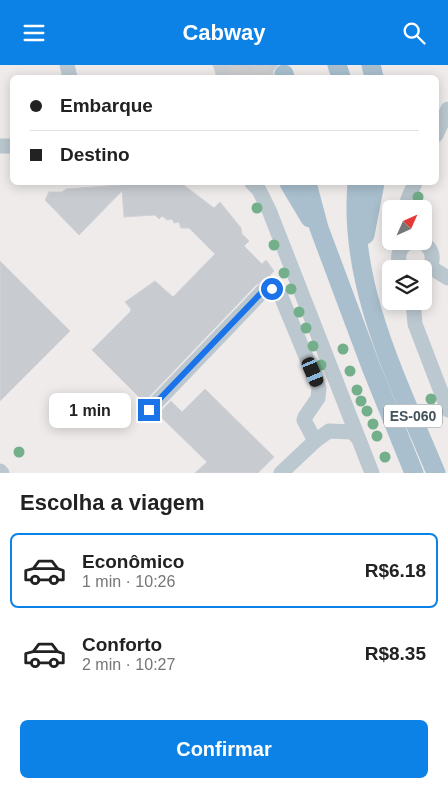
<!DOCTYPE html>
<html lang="pt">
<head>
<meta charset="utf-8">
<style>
	body { margin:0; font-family:Arial,sans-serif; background:#f2f2f2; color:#222; height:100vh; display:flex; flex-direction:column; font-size:19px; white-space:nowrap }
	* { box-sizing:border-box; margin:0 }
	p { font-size:16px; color:#767676 }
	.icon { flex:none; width:28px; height:28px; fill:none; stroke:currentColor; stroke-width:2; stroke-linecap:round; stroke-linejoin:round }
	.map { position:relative; height:408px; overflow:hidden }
	.sheet { display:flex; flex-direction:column; background:#fff; flex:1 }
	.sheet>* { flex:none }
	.top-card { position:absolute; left:10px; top:10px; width:429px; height:110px; border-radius:8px; box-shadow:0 2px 12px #0003; display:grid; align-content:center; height:110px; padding:0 20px; background:#fff }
	.needle { width:32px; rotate:45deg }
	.buttons { position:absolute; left:382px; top:135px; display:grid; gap:10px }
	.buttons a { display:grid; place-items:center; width:50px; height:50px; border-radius:8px; background:#fff; box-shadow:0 2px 12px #0003; font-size:25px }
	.end { position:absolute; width:22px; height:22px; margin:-11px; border:6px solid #1a73e8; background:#fff; box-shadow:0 0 0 2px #fff }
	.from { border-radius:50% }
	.bubble { position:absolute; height:35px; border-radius:8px; background:#fff; box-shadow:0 2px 12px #0003; font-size:16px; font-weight:700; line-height:35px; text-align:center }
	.car { position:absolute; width:15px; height:30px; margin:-15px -8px; border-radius:6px; box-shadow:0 0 4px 1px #0007; background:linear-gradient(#222 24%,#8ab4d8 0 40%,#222 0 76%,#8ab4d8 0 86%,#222 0) }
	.top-card b { display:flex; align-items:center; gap:18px; height:48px; font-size:19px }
	.top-card b+b { border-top:1px solid #e0e0e0 }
	.top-card i { width:12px; height:12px; background:#222 }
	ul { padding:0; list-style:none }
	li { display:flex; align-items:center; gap:15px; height:75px; margin:0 10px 8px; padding:0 10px; border:2px solid transparent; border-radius:8px }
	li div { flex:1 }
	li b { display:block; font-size:19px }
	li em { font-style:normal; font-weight:700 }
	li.on { border-color:#0d82e6 }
	li>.icon { width:45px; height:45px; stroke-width:1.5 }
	h2 { padding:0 20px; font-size:22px; line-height:60px }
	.primary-button { display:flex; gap:10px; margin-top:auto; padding:10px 20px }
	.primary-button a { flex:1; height:58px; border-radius:8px; background:#0d82e6; color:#fff; font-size:20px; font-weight:700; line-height:58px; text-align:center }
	header { display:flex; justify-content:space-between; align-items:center; height:65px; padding:0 20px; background:#0d82e6; color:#fff; font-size:22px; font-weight:700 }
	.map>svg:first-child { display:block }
	.building { fill:#c8ccd1; stroke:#cfd2d8 }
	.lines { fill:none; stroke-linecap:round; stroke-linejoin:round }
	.major-tunnel { stroke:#cdccce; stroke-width:19; stroke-dasharray:19 9; stroke-linecap:butt }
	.minor { stroke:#bbc8cf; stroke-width:15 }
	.major { stroke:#a9bfcd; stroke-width:19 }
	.tree { fill:#74af8b }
	.route { stroke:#1a73e8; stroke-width:6 }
	.labels { text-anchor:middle; stroke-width:5; stroke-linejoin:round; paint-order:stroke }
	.shield { fill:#fff; stroke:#7b858c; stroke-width:1 }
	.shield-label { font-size:14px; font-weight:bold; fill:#43515a }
</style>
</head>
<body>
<header><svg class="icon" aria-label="menu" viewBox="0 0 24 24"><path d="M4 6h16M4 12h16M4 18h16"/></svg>Cabway<svg class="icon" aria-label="search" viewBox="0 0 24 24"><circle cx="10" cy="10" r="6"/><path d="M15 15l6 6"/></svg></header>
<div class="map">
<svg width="448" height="408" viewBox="0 0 448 408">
	<rect width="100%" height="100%" fill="#efebeb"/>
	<g class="building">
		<path d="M213 0H278L273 6V12H217Z"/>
		<path d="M121 118H181L214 143 220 137 241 163 242 169 249 176 244 181 262 199 266 195 274 206 265 216 256 220 144 337 92 285 130 247 131 244 125 237 155 216 173 232 215 189 189 163H181L179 157 174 158 172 154 167 155 162 151 159 154 155 150 124 152 122 126 79 170 45 135 49 127H62L66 124 121 120Z"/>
		<path d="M0 196 70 266 0 336Z"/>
		<path d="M205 324 274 392 258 408H195L207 397 158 349 171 336 182 347Z"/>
	</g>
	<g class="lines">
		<g class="major-tunnel">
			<path d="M236 0 240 12"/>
			<path d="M258 0 262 12"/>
		</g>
		<g class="minor">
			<path d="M67 0 70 12"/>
			<path d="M436 70 448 44"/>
			<path d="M0 81H12"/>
			<path d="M252 118 259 125 269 145 372 408"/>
			<path d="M406 144 408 134 415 118"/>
			<path d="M419 176C434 181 437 199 424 208"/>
			<path d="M430 202 448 213"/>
			<path d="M402 204C395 192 399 181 412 176"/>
			<path d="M413 236 415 259 448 345"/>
			<path d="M149 345 263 226 272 224 280 229 319 323 318 333 305 352 304 355 315 376"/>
			<path d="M0 406 2 408"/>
			<path d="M281 408 315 376 329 366 352 367 357 372"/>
		</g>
		<g class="major">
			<path d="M337 0 341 12"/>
			<path d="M371 0 374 12"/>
			<path d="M284 9 285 12"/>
			<path d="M289 118 310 153"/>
			<path d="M307 118 319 163 371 302 414 408"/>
			<path d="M357 118C348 220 398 316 436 408"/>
			<path d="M365 170 375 118"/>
		</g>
	</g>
	<g class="tree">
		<circle cx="418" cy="132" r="5.5"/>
		<circle cx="257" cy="143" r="5.5"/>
		<circle cx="274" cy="180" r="5.5"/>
		<circle cx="284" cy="208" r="5.5"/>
		<circle cx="291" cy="224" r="5.5"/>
		<circle cx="299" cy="247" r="5.5"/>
		<circle cx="306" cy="263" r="5.5"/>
		<circle cx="313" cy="281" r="5.5"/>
		<circle cx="343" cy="284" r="5.5"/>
		<circle cx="321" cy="300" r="5.5"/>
		<circle cx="350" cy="306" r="5.5"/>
		<circle cx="357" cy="325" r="5.5"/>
		<circle cx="431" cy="334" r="5.5"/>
		<circle cx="361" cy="336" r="5.5"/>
		<circle cx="367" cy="346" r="5.5"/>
		<circle cx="373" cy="359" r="5.5"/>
		<circle cx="377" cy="371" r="5.5"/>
		<circle cx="19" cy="387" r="5.5"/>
		<circle cx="385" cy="392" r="5.5"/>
	</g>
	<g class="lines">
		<path class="route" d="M149 345 263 226 272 224"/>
	</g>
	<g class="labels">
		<rect class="shield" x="384" y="339.5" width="58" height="23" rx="4"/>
		<g class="shield-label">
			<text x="413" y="356">ES-060</text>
		</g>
	</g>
</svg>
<div class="buttons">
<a><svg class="needle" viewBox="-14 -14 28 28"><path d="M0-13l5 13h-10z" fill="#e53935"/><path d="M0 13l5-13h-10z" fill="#767676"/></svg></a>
<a><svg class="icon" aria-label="layers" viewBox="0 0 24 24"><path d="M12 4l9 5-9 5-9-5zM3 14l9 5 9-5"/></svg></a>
</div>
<i class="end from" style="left:272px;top:224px"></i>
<i class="end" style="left:149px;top:345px"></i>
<div class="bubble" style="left:49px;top:328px;width:82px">1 min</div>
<i class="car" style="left:313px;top:307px;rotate:157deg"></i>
<div class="top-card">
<b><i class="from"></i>Embarque</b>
<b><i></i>Destino</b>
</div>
</div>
<section class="sheet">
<h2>Escolha a viagem</h2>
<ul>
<li class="on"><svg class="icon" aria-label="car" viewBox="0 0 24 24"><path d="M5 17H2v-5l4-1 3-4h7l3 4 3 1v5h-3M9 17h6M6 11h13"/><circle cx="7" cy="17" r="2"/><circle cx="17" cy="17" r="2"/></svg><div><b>Econômico</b><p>1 min · 10:26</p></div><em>R$6.18</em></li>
<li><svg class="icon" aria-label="car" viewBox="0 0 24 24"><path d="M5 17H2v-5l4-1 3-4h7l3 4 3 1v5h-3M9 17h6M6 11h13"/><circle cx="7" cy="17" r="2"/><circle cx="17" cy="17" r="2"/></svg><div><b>Conforto</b><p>2 min · 10:27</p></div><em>R$8.35</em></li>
</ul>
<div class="primary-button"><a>Confirmar</a></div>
</section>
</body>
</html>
